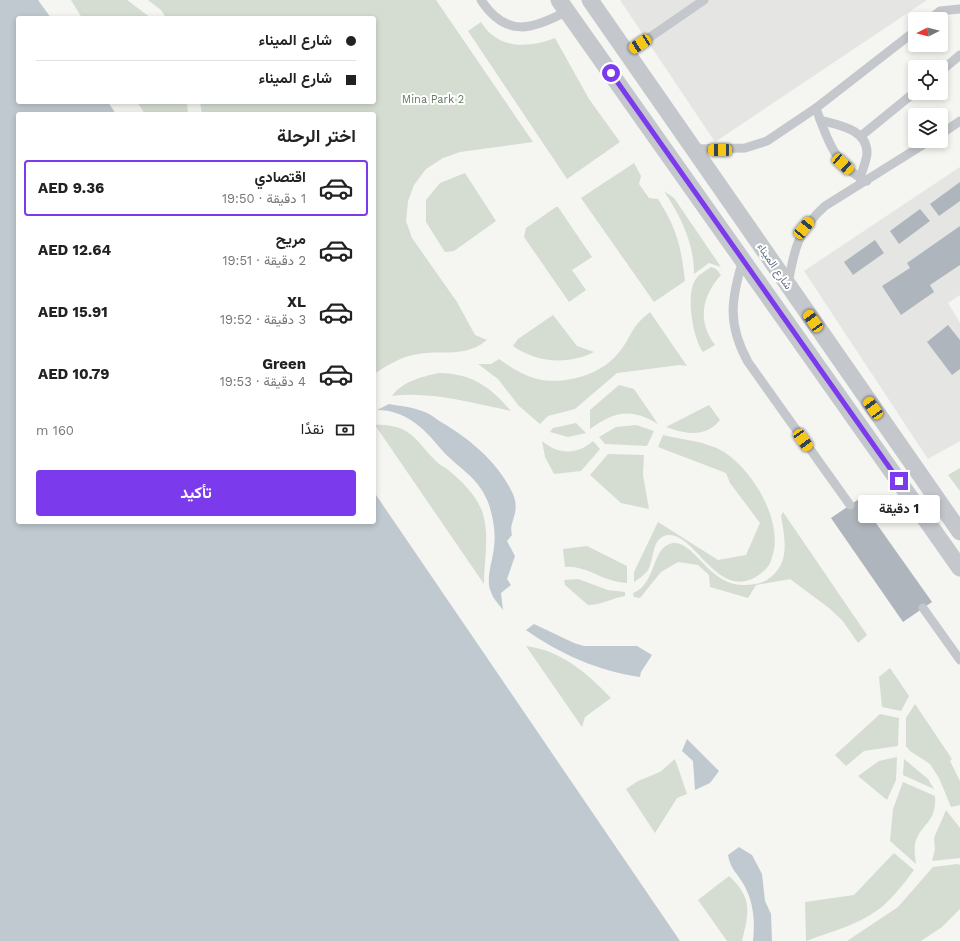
<!DOCTYPE html>
<html lang="ar">
<head>
<meta charset="utf-8">
<style>
	body { margin:0; font-family:"Work Sans",Vazirmatn,sans-serif; background:#f2f2f2; color:#222; direction:rtl; height:100vh; display:flex; flex-direction:column; font-size:15px; white-space:nowrap }
	* { box-sizing:border-box; margin:0 }
	p { font-size:13px; color:#767676 }
	.icon { flex:none; width:22px; height:22px; fill:none; stroke:currentColor; stroke-width:2; stroke-linecap:round; stroke-linejoin:round }
	.map { position:relative; flex:1; overflow:hidden; direction:ltr }
	.panel { position:absolute; left:16px; top:112px; width:360px; height:412px; display:flex; flex-direction:column; background:#fff; border-radius:4px; box-shadow:0 2px 6px #0003; direction:rtl }
	.panel>* { flex:none }
	.banner { position:absolute; left:16px; top:16px; width:360px; height:88px; border-radius:4px; box-shadow:0 2px 6px #0003; direction:rtl; display:grid; align-content:center; height:88px; padding:0 20px; background:#fff }
	.needle { width:26px; rotate:264deg }
	.fabs { position:absolute; left:908px; top:12px; display:grid; gap:8px }
	.fabs a { display:grid; place-items:center; width:40px; height:40px; border-radius:4px; background:#fff; box-shadow:0 2px 6px #0003; font-size:20px }
	.end { position:absolute; width:18px; height:18px; margin:-9px; border:5px solid #7c3aed; background:#fff; box-shadow:0 0 0 2px #fff }
	.from { border-radius:50% }
	.bubble { position:absolute; height:28px; border-radius:4px; background:#fff; box-shadow:0 2px 6px #0003; font-size:13px; font-weight:700; line-height:28px; text-align:center; direction:rtl }
	.car { position:absolute; width:12px; height:24px; margin:-12px -6px; border-radius:5px; box-shadow:0 0 3px 1px #0007; background:linear-gradient(#f5c518 24%,#345 0 40%,#f5c518 0 76%,#345 0 86%,#f5c518 0) }
	.banner b { display:flex; align-items:center; gap:14px; height:38px; font-size:15px }
	.banner b+b { border-top:1px solid #e0e0e0 }
	.banner i { width:10px; height:10px; background:#222 }
	ul { padding:0; list-style:none }
	li { display:flex; align-items:center; gap:12px; height:56px; margin:0 8px 6px; padding:0 12px; border:2px solid transparent; border-radius:4px }
	li div { flex:1 }
	li b { display:block; font-size:15px }
	li em { font-style:normal; font-weight:700 }
	li.active { border-color:#7c3aed }
	li>.icon { width:36px; height:36px; stroke-width:1.5 }
	h2 { padding:0 20px; font-size:18px; line-height:48px }
	.pay { display:flex; align-items:center; gap:10px; height:44px; padding:0 20px; font-size:15px }
	.pay p { margin-inline-start:auto }
	.button { display:flex; gap:8px; margin-top:auto; padding:8px 20px }
	.button a { flex:1; height:46px; border-radius:4px; background:#7c3aed; color:#fff; font-size:16px; font-weight:700; line-height:46px; text-align:center }
	.map>svg:first-child { display:block }
	.built { fill:#e5e6e4 }
	.green { fill:#d5ddd2 }
	.water { fill:#c0c9d0 }
	.building { fill:#afb5bc }
	.lines { fill:none; stroke-linecap:round; stroke-linejoin:round }
	.lane { stroke:#c4c7cb; stroke-width:9 }
	.street { stroke:#c4c7cb; stroke-width:17 }
	.route { stroke:#7c3aed; stroke-width:5 }
	.labels { text-anchor:middle; stroke-width:4; stroke-linejoin:round; paint-order:stroke }
	.park-label { font-size:11px; fill:#637b61; stroke:#fff }
	.street-label { font-size:11px; fill:#627184; stroke:#fff }
</style>
</head>
<body>
<div class="map">
<svg width="960" height="941" viewBox="0 0 960 941">
	<rect width="100%" height="100%" fill="#f5f5f1"/>
	<g class="built">
		<path d="M620 0H927L715 142Z"/>
		<path d="M960 167V295L948 303 960 323V441L928 459 804 271Z"/>
	</g>
	<g class="green">
		<path d="M71 0H127L151 18H82Z"/>
		<path d="M148 0H436L533 142 460 152 443 158 426 169 414 185 408 201 406 221 412 238 457 302 475 335 487 340C462 360 440 348 413 355 399 358 386 366 374 374V114H202L200 102H374V18H166L161 10Z"/>
		<path d="M481 22C498 50 529 48 555 38L589 99 620 142 567 179 468 31Z"/>
		<path d="M137 102H187L188 114H145Z"/>
		<path d="M634 163 641 176 639 184 649 198 658 199C677 229 681 246 685 281L654 302 581 198Z"/>
		<path d="M465 173 496 221 454 251 445 252 426 222V200L440 183Z"/>
		<path d="M664 191 674 198 721 267 709 263 694 274C694 243 681 217 664 191Z"/>
		<path d="M556 207H558L592 257 572 270 586 290 569 302 524 237 526 228Z"/>
		<path d="M711 267 716 269 721 275C702 296 697 321 715 345L703 352C693 339 685 293 696 279 699 274 706 271 711 267Z"/>
		<path d="M650 312 687 366 680 365 617 373 575 409 548 416 540 424 519 406 498 379 478 364H491L499 359C510 367 523 375 537 379 562 385 596 376 614 358 623 349 627 340 633 330 637 323 644 317 650 312Z"/>
		<path d="M553 315 577 346 594 352C568 365 537 363 513 346L518 339Z"/>
		<path d="M439 373C473 374 489 386 511 411 472 403 431 391 392 396 403 381 421 377 439 373Z"/>
		<path d="M619 385 634 389 658 424C631 408 615 411 590 429V410Z"/>
		<path d="M709 405 720 420C706 438 685 434 666 427Z"/>
		<path d="M576 423 586 433 568 437 550 432 553 428Z"/>
		<path d="M375 425C384 424 394 426 402 429 416 435 424 450 435 460 438 464 443 466 447 469 461 480 476 495 482 511 490 534 484 560 484 584Z"/>
		<path d="M636 425 654 431 647 446 605 444 599 437 616 427Z"/>
		<path d="M663 435C683 440 706 441 724 452 752 470 780 516 774 550 772 557 771 564 766 569 719 614 695 525 664 536 652 541 654 558 649 568 646 574 640 578 634 582V572L658 522 718 560 746 555 760 523 730 483 726 473 658 447Z"/>
		<path d="M542 441C559 455 577 455 593 441L600 449 581 471 554 474 545 457Z"/>
		<path d="M608 454 644 455 643 475 649 509 621 503 590 475Z"/>
		<path d="M960 468V491L948 475Z"/>
		<path d="M783 512 867 635 858 643 842 620 829 608 790 579 756 585 748 598 710 587 709 575 698 565 678 562 661 572 640 598 634 597 633 593C657 584 651 546 673 543 695 541 709 586 744 585 752 585 760 584 767 580 791 564 785 540 781 516Z"/>
		<path d="M587 546 627 566V583C602 582 587 565 565 567L563 549Z"/>
		<path d="M578 579 608 590 625 592V596C613 598 601 605 588 605L565 585 564 580Z"/>
		<path d="M526 646C561 650 588 674 611 698L585 717 582 727Z"/>
		<path d="M890 668 909 696 901 711 882 707 879 677Z"/>
		<path d="M915 704 952 759 950 761 960 781V805L951 807 939 778 930 764 910 751 906 746V718Z"/>
		<path d="M880 714 899 718 898 746 864 751 846 766 835 755Z"/>
		<path d="M897 757 896 780 887 800 858 776 879 761Z"/>
		<path d="M675 759 687 794 677 798 655 833 626 789 638 781 660 772Z"/>
		<path d="M904 759 928 779 934 789 903 775Z"/>
		<path d="M903 782 935 796C937 824 920 823 915 844 914 850 915 857 916 864L890 841 893 809Z"/>
		<path d="M946 810 960 828V858L932 861 935 849 934 838Z"/>
		<path d="M894 853 914 870C905 882 895 895 884 905 862 924 833 931 806 941L805 902 854 895Z"/>
		<path d="M958 864 960 865V909L942 927 921 941H847L898 907 933 867Z"/>
		<path d="M729 876C753 898 749 913 742 941H727L698 900Z"/>
	</g>
	<g class="water">
		<path d="M0 0H38L51 18H18V102H108L116 114H18V522H374V492L680 941H0Z"/>
		<path d="M389 404C400 406 412 407 422 411 429 413 435 418 441 422 470 439 498 462 513 494 521 514 508 521 512 535L507 541 515 556 507 579 511 585 501 593 503 610C499 604 493 599 491 592 485 580 493 560 494 547 496 532 493 516 488 502 477 475 457 468 440 448 424 428 405 410 377 410Z"/>
		<path d="M534 624 574 643 584 646H637L652 655 641 672 640 677C598 671 560 654 526 630Z"/>
		<path d="M687 739 719 771 710 783 695 790 693 761 682 751Z"/>
		<path d="M739 847 752 855 762 874 765 901 771 914 772 941H753C755 922 754 903 744 885 738 874 730 869 728 855Z"/>
	</g>
	<g class="building">
		<path d="M960 182V201L939 216 930 204Z"/>
		<path d="M920 209 930 221 899 244 890 231Z"/>
		<path d="M960 226V265L930 285 934 292 901 315 882 286 910 268 907 263Z"/>
		<path d="M875 240 884 253 853 275 844 262Z"/>
		<path d="M948 325 960 340V369L952 375 927 342Z"/>
		<path d="M859 499 932 602 903 622 831 518Z"/>
	</g>
	<g class="lines">
		<g class="lane">
			<path d="M481 0C506 38 532 30 567 11"/>
			<path d="M930 19 940 11 960 9"/>
			<path d="M627 53 704 0"/>
			<path d="M941 71 960 55"/>
			<path d="M816 108C826 137 836 168 867 181"/>
			<path d="M820 120C838 125 868 129 867 154 866 162 862 171 860 178"/>
			<path d="M941 134 960 121"/>
			<path d="M861 136 915 92"/>
			<path d="M695 149 745 148 767 141 816 108 915 31"/>
			<path d="M743 260C731 299 727 324 748 362L850 505"/>
			<path d="M788 284C794 250 798 230 825 206L929 141"/>
			<path d="M923 608 960 660"/>
		</g>
		<g class="street">
			<path d="M559 0 960 568"/>
			<path d="M590 0 960 532"/>
		</g>
	</g>
	<g class="lines">
		<path class="route" d="M611 73 899 481"/>
	</g>
	<g class="labels">
		<g class="park-label">
			<text x="433" y="103">Mina Park 2</text>
		</g>
		<g class="street-label">
			<text transform="translate(775 266) rotate(56)" y="4">شارع الميناء</text>
		</g>
	</g>
</svg>
<div class="fabs">
<a><svg class="needle" viewBox="-14 -14 28 28"><path d="M0-13l5 13h-10z" fill="#e53935"/><path d="M0 13l5-13h-10z" fill="#767676"/></svg></a>
<a><svg class="icon" aria-label="locate" viewBox="0 0 24 24"><circle cx="12" cy="12" r="6"/><path d="M12 2v4M12 18v4M2 12h4M18 12h4"/></svg></a>
<a><svg class="icon" aria-label="layers" viewBox="0 0 24 24"><path d="M12 4l9 5-9 5-9-5zM3 14l9 5 9-5"/></svg></a>
</div>
<i class="end from" style="left:611px;top:73px"></i>
<i class="end" style="left:899px;top:481px"></i>
<div class="bubble" style="left:858px;top:495px;width:82px">1 دقيقة</div>
<i class="car" style="left:640px;top:44px;rotate:237deg"></i>
<i class="car" style="left:720px;top:150px;rotate:271deg"></i>
<i class="car" style="left:843px;top:164px;rotate:132deg"></i>
<i class="car" style="left:804px;top:228px;rotate:39deg"></i>
<i class="car" style="left:813px;top:321px;rotate:325deg"></i>
<i class="car" style="left:873px;top:408px;rotate:325deg"></i>
<i class="car" style="left:803px;top:440px;rotate:145deg"></i>
<div class="banner">
<b><i class="from"></i>شارع الميناء</b>
<b><i></i>شارع الميناء</b>
</div>
<section class="panel">
<h2>اختر الرحلة</h2>
<ul>
<li class="active"><svg class="icon" aria-label="car" viewBox="0 0 24 24"><path d="M5 17H2v-5l4-1 3-4h7l3 4 3 1v5h-3M9 17h6M6 11h13"/><circle cx="7" cy="17" r="2"/><circle cx="17" cy="17" r="2"/></svg><div><b>اقتصادي</b><p>1 دقيقة · 19:50</p></div><em>AED 9.36</em></li>
<li><svg class="icon" aria-label="car" viewBox="0 0 24 24"><path d="M5 17H2v-5l4-1 3-4h7l3 4 3 1v5h-3M9 17h6M6 11h13"/><circle cx="7" cy="17" r="2"/><circle cx="17" cy="17" r="2"/></svg><div><b>مريح</b><p>2 دقيقة · 19:51</p></div><em>AED 12.64</em></li>
<li><svg class="icon" aria-label="car" viewBox="0 0 24 24"><path d="M5 17H2v-5l4-1 3-4h7l3 4 3 1v5h-3M9 17h6M6 11h13"/><circle cx="7" cy="17" r="2"/><circle cx="17" cy="17" r="2"/></svg><div><b>XL</b><p>3 دقيقة · 19:52</p></div><em>AED 15.91</em></li>
<li><svg class="icon" aria-label="car" viewBox="0 0 24 24"><path d="M5 17H2v-5l4-1 3-4h7l3 4 3 1v5h-3M9 17h6M6 11h13"/><circle cx="7" cy="17" r="2"/><circle cx="17" cy="17" r="2"/></svg><div><b>Green</b><p>4 دقيقة · 19:53</p></div><em>AED 10.79</em></li>
</ul>
<div class="pay"><svg class="icon" aria-label="cash" viewBox="0 0 24 24"><path d="M3 7h18v10H3z"/><circle cx="12" cy="12" r="2"/></svg>نقدًا<p>160 m</p></div>
<div class="button"><a>تأكيد</a></div>
</section>
</div>
</body>
</html>
